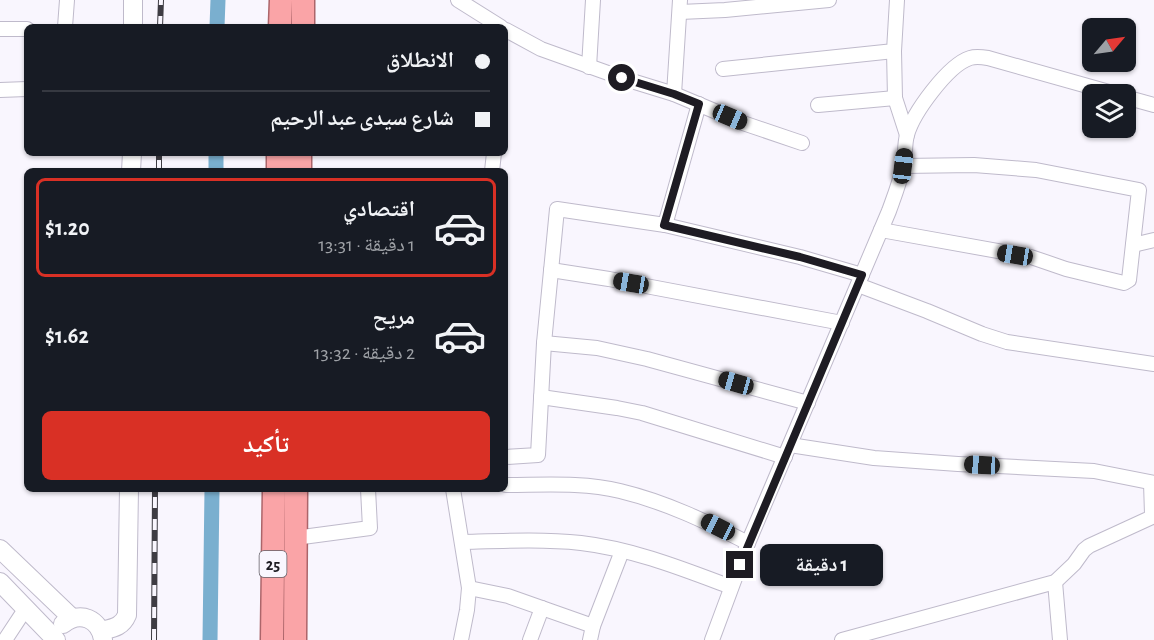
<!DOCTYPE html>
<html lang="ar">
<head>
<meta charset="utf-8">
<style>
	body { margin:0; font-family:"Alegreya Sans","Noto Naskh Arabic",sans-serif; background:#20242c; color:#f1f3f6; direction:rtl; height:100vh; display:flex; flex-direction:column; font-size:22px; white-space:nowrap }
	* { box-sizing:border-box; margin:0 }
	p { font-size:20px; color:#9ea1a6 }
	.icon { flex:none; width:33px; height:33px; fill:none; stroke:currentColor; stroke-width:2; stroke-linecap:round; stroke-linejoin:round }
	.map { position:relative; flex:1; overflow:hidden; direction:ltr }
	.panel { position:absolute; left:24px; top:168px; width:484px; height:324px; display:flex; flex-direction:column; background:#171b24; border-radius:9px; box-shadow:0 2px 4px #0004; direction:rtl }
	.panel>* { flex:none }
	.guide { position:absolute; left:24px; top:24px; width:484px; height:132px; border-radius:9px; box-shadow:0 2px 4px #0004; direction:rtl; display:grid; align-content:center; height:132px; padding:0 18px; background:#171b24 }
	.needle { width:39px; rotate:61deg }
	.controls { position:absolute; left:1082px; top:18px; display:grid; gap:12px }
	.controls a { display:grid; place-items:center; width:54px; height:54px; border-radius:9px; background:#171b24; box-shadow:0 2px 4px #0004; font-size:30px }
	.end { position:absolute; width:27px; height:27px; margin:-14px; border:8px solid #1e1c23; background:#fff; box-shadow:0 0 0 3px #fff }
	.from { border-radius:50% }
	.bubble { position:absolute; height:42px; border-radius:9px; background:#171b24; box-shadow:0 2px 4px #0004; font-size:20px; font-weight:700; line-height:42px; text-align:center; direction:rtl }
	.car { position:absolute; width:18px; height:36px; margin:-18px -9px; border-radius:8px; box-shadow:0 0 4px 2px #0007; background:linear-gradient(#222 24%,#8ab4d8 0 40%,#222 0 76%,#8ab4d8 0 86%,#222 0) }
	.guide b { display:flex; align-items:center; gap:21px; height:57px; font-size:22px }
	.guide b+b { border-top:2px solid #363941 }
	.guide i { width:15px; height:15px; background:#f1f3f6 }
	ul { padding:10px 0 0; list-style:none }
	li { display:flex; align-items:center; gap:18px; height:99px; margin:0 12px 9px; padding:0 6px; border:3px solid transparent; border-radius:9px }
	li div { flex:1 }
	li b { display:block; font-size:22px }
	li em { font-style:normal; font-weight:700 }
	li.active { border-color:#d93025 }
	li>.icon { width:54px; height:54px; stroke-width:1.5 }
	.primary-button { display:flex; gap:12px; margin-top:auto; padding:12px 18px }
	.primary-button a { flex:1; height:69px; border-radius:9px; background:#d93025; color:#fff; font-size:24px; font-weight:700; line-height:69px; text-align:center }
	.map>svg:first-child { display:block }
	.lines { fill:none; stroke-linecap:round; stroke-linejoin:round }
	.canal { stroke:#7aafcf; stroke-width:15 }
	.minor-casing { stroke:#bfbacb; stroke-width:16 }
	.tertiary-casing { stroke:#bfbacb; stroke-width:20 }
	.trunk-casing { stroke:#ac656a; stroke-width:25 }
	.minor { stroke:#fff; stroke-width:14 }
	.tertiary { stroke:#fff; stroke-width:18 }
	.trunk { stroke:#faa4a7; stroke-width:22 }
	.rail-casing { stroke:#3e3c43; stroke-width:6 }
	.rail { stroke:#f9f6fe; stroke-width:4; stroke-dasharray:11; stroke-linecap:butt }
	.route { stroke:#1e1c23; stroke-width:8 }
	.labels { text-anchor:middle; stroke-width:5; stroke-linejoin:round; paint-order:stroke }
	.shield { fill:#f9f6fe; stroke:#605d65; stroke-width:1.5 }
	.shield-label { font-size:16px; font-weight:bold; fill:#1e1c23 }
</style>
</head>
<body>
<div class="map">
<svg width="1154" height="640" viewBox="0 0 1154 640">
	<rect width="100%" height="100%" fill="#f9f6fe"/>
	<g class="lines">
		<g class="canal">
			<path d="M217 27 218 0"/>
			<path d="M216 171V153"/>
			<path d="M210 640 212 489"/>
		</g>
		<defs>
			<g id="minor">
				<path d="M458 0 501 27"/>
				<path d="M680 12 725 10 829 0"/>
				<path d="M65 27 67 0"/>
				<path d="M0 29H27"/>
				<path d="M506 30 541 49 622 78 674 94 743 123 802 143"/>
				<path d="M894 51 895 98 907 135"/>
				<path d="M589 67 593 0"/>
				<path d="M723 69 894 51 897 0"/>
				<path d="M0 90 27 89"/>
				<path d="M674 94 680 0"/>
				<path d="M1125 97 1154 105"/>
				<path d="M818 105 895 98"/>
				<path d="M492 171 494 153"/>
				<path d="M665 225 699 104"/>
				<path d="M881 230 1031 257 1066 269 1124 283 1129 280 1139 190 1036 170 974 165 903 166"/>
				<path d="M1133 245 1154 240"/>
				<path d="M551 270 609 279 842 323"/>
				<path d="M858 285 927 311 982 334 1007 342 1154 364"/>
				<path d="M544 343 597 348 647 359 808 403"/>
				<path d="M541 397 617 408 642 413 785 457"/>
				<path d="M790 445 874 458 958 464 1094 471 1154 483"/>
				<path d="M506 457 538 455 544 343 557 209 665 225 800 257 862 275"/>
				<path d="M506 485C543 485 584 482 620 491 666 502 707 522 748 543"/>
				<path d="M453 489 469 588 467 610 461 640"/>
				<path d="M295 538 370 528 368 489"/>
				<path d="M462 542C501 541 542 539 581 543 633 549 683 569 731 587"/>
				<path d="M1055 582 1060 640"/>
				<path d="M469 588 508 596 593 626"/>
				<path d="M5 640 26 608"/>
				<path d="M530 640 542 608"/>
				<path d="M590 640 593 626 622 551"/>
				<path d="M712 640 748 543 889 211C894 197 900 182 903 167 906 157 904 146 907 135 913 113 948 65 970 58 976 56 982 57 988 58L1116 94"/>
				<path d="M842 640 1055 582 1074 564 1084 550 1089 546 1150 518 1152 514 1151 483"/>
			</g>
			<g id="tertiary">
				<path d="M133 27V0"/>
				<path d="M131 171 132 153"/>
				<path d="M0 549 72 618"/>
				<path d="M0 582 56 640"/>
				<path d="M63 624C80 610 100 619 103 640"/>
				<path d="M101 631C113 628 122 627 127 615L129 489"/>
			</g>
			<g id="trunk">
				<path d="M280 27 281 0"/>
				<path d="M303 27V0"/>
				<path d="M278 171V153"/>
				<path d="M300 171V153"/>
				<path d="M272 640 274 489"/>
				<path d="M295 640 296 489"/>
			</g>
		</defs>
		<use href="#minor" class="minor-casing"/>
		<use href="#tertiary" class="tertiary-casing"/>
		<use href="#trunk" class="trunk-casing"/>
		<use href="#minor" class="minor"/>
		<use href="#tertiary" class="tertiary"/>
		<use href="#trunk" class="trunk"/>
		<defs>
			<g id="rail">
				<path d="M160 27 161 0"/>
				<path d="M159 171V153"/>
				<path d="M154 640 155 489"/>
			</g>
		</defs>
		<use href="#rail" class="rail-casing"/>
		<use href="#rail" class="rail"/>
	</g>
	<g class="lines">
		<path class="route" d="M622 78 674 94 699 104 664 225 800 257 862 275 740 565"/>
	</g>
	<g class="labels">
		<rect class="shield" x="259.5" y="551" width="27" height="26" rx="4.5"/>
		<g class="shield-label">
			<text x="273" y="570">25</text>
		</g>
	</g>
</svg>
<div class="controls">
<a><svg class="needle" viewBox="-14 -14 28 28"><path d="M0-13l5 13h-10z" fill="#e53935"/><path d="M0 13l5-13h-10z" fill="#9ea1a6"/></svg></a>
<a><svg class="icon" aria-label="layers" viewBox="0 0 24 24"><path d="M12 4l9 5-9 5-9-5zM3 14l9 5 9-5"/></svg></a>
</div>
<i class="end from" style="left:622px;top:78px"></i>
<i class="end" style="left:740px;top:565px"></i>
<div class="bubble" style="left:760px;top:544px;width:123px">1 دقيقة</div>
<i class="car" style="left:730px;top:117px;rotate:113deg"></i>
<i class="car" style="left:903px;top:166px;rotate:7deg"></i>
<i class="car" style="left:1015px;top:255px;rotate:279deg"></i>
<i class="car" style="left:631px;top:283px;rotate:280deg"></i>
<i class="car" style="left:736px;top:383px;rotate:286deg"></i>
<i class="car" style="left:982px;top:465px;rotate:273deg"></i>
<i class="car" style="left:718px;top:527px;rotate:297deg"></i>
<div class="guide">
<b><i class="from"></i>الانطلاق</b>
<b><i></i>شارع سيدى عبد الرحيم</b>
</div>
<section class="panel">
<ul>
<li class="active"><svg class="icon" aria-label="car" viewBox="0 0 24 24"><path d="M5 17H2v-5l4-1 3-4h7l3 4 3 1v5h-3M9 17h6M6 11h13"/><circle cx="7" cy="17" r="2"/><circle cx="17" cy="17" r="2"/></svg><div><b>اقتصادي</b><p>1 دقيقة · 13:31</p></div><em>$1.20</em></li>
<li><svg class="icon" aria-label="car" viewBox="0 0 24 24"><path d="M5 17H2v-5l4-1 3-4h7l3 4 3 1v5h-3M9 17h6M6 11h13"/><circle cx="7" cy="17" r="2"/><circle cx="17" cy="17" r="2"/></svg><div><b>مريح</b><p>2 دقيقة · 13:32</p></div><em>$1.62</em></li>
</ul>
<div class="primary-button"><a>تأكيد</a></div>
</section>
</div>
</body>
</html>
